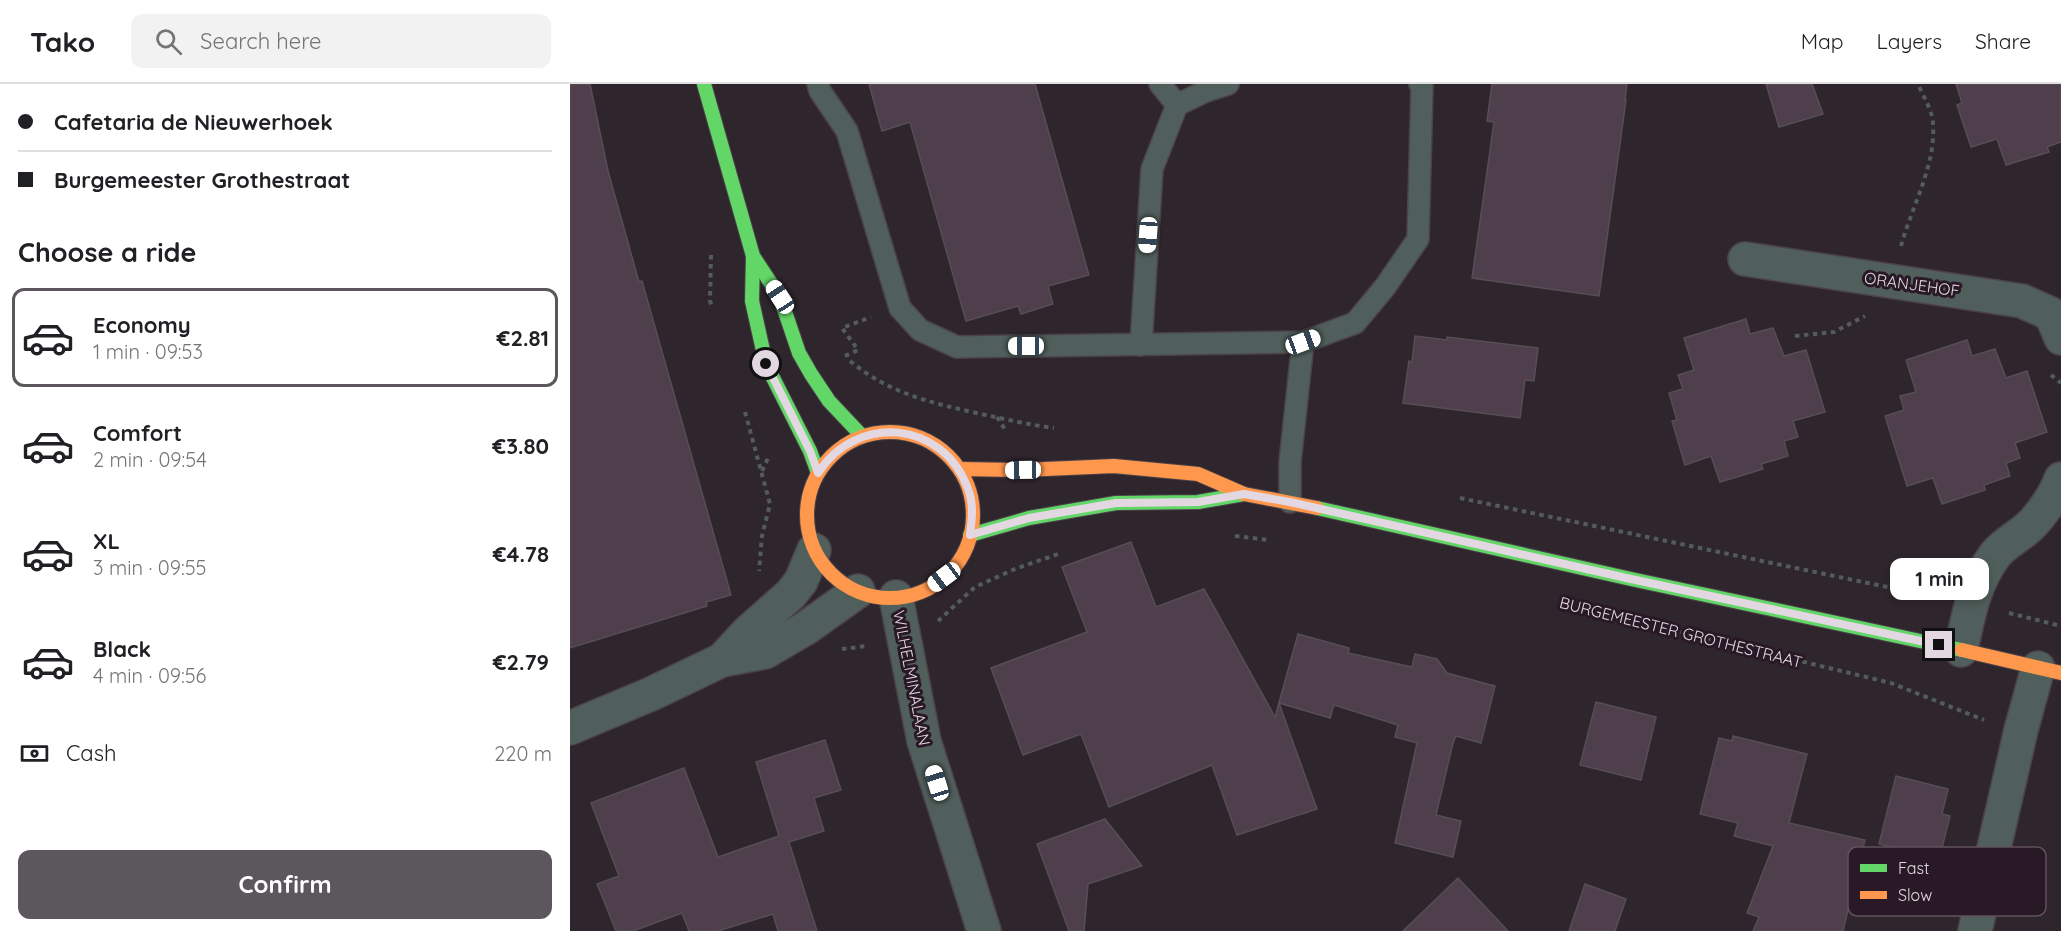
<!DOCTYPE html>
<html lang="en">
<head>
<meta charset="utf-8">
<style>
	body { margin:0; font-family:Quicksand,sans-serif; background:#f2f2f2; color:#202124; height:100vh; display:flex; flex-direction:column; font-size:22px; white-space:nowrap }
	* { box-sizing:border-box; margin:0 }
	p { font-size:20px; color:#757577 }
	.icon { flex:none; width:33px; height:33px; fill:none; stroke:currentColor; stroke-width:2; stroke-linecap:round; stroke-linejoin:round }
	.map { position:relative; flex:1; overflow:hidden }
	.drawer { display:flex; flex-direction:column; background:#fff; width:570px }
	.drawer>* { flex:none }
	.hud { display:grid; align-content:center; height:132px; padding:0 18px; background:#fff }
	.end { position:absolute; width:27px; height:27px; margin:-14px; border:8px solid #e3d8e1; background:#111; box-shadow:0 0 0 3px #111 }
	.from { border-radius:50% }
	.bubble { position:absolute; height:42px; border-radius:12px; background:#fff; box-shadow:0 3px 9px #0003; font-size:20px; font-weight:700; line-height:42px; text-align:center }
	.car { position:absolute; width:18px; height:36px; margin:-18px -9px; border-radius:8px; box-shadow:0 0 4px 2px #0007; background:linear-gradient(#fff 24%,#345 0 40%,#fff 0 76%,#345 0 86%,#fff 0) }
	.hud b { display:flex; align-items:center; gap:21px; height:57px; font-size:22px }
	.hud b+b { border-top:2px solid #e0e0e0 }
	.hud i { width:15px; height:15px; background:#202124 }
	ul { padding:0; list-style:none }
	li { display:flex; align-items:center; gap:18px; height:99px; margin:0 12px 9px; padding:0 6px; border:3px solid transparent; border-radius:12px }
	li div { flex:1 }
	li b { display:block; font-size:22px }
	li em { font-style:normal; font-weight:700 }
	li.on { border-color:#5b575d }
	li>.icon { width:54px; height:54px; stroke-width:1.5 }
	h2 { padding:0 18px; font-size:27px; line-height:72px }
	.pay { display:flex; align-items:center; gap:15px; height:66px; padding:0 18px; font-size:22px }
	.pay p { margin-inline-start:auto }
	.action { display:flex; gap:12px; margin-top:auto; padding:12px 18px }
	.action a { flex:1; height:69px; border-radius:12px; background:#5b575d; color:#fff; font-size:24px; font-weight:700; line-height:69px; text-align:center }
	header { display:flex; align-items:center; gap:36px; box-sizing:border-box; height:84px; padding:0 30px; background:#fff; border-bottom:2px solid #e0e0e0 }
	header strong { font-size:28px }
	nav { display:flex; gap:33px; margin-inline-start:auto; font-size:21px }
	.search { width:420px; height:54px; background:#f2f2f2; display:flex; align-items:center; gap:15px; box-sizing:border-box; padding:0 21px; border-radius:12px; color:#757577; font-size:22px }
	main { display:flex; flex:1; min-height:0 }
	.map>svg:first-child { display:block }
	.building { fill:#4f3f4d; stroke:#564e55; stroke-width:1.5 }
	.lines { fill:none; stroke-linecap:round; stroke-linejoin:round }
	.lane-casing { stroke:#4b4349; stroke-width:24 }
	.street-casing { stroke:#4b4349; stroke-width:36 }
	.fast-casing { stroke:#4b4349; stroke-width:16 }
	.slow-casing { stroke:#4b4349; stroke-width:16 }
	.path { stroke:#535c59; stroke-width:4; stroke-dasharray:4.5 4.5; stroke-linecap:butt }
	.lane { stroke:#505f5b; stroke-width:21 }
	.street { stroke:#505f5b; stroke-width:33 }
	.fast { stroke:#63d668; stroke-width:14 }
	.slow { stroke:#ff974d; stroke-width:14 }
	.route { stroke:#e3d8e1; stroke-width:8 }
	.labels { text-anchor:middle; stroke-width:6; stroke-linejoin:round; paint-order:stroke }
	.street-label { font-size:16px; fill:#e3d8e1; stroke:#291826 }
	.key { fill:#291826; stroke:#61525e; stroke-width:1.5 }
	.key-label { font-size:16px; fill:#e3d8e1 }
</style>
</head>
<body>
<header>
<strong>Tako</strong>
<div class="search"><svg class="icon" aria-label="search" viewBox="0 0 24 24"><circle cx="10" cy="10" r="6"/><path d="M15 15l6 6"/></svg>Search here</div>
<nav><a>Map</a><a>Layers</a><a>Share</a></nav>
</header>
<main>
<section class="drawer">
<div class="hud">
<b><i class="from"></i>Cafetaria de Nieuwerhoek</b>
<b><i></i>Burgemeester Grothestraat</b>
</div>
<h2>Choose a ride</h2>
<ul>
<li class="on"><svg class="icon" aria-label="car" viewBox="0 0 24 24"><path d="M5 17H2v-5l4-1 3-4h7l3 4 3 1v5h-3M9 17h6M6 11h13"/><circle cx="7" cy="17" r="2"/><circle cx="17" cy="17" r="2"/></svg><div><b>Economy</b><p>1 min · 09:53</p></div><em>€2.81</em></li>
<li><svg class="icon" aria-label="car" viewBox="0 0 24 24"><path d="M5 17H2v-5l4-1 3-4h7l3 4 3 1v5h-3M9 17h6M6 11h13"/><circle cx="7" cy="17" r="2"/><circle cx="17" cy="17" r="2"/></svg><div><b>Comfort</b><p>2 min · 09:54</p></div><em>€3.80</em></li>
<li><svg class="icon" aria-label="car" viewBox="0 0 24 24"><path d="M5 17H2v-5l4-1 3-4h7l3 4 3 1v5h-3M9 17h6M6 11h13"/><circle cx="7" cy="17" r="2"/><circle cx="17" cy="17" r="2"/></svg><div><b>XL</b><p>3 min · 09:55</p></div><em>€4.78</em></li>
<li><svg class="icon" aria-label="car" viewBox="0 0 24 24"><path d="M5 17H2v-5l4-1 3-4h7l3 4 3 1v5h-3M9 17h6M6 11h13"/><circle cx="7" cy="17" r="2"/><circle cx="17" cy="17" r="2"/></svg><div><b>Black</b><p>4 min · 09:56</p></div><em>€2.79</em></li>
</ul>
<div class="pay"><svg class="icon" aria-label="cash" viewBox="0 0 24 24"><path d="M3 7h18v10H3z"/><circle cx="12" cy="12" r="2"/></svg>Cash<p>220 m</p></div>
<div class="action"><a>Confirm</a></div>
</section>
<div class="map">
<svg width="1491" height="847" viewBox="0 0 1491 847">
	<rect width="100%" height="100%" fill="#2f262d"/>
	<g class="building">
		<path d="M0 0H20L38 87 69 198 72 197 161 511 136 518 137 522 0 564Z"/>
		<path d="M299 0H465L519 191 478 202 483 220 451 230 448 222 396 237 340 38 312 47Z"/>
		<path d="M922 0H1057L1055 16H1056L1029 212 902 194 924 38 917 37Z"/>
		<path d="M1196 0H1242L1253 30 1209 43Z"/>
		<path d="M1386 0H1491V58L1477 63 1479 68 1436 81 1427 55 1401 63 1387 21 1392 19Z"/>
		<path d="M1176 235 1180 250 1203 244 1214 272 1236 266 1255 328 1223 337 1228 353 1214 357 1218 372 1191 380 1193 385 1150 398 1141 372 1115 381 1102 337 1107 336 1099 309 1113 305 1108 291 1124 286 1114 254Z"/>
		<path d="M845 252 877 256V253L968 264 964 297 955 296 950 334 833 319 839 277 842 278Z"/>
		<path d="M1397 256 1402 272 1425 265 1436 294 1457 287 1477 348 1445 359 1450 374 1436 379 1440 392 1414 401 1415 406 1372 420 1363 394 1337 402 1315 332 1334 326 1330 312 1346 308 1336 276Z"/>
		<path d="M561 458 586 523 634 505 705 633 728 550 779 564 778 569 842 583 845 570 867 575 877 589 925 602 911 659 886 652 883 659 866 731 891 737 883 773 825 759 847 659 825 653 828 641 764 621 760 634 709 619 747 725 667 751 642 681 539 723 511 650 453 671 421 584 517 548 492 483Z"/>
		<path d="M1026 618 1086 633 1071 696 1010 681Z"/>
		<path d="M1163 652 1237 670 1219 739 1295 756 1273 847H1183L1189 833 1177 829 1203 762 1164 752 1168 739 1130 730 1149 654 1162 657Z"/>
		<path d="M255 656 271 706 244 714 254 747 219 758 247 847H208L203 830 148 847H119L112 829 63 847H46L27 800 49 792 21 719 114 684 148 773 209 752 186 678Z"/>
		<path d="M1326 692 1378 705 1372 730 1380 732 1370 772 1361 769V773L1309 760Z"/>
		<path d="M535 735 572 782 518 800 514 847H499L467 760Z"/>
		<path d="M888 794 938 847H833Z"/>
		<path d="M1015 800 1056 815 1045 847H999Z"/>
	</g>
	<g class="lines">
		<defs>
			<g id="lane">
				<path d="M248 0 250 7 277 47 330 224 350 246 387 263 733 258 785 239 815 203 848 155 852 3 850 0"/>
				<path d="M590 0 607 21"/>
				<path d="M571 261 582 85 607 21 636 7 658 0"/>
				<path d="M720 418V378L733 258"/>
			</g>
			<g id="street">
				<path d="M1175 175 1452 217 1481 230 1491 254"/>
				<path d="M326 513 354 657 414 847"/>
				<path d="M1391 566C1398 532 1404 499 1425 471 1434 459 1450 452 1461 441 1473 429 1485 411 1491 395"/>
				<path d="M152 576 178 548 221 510 231 497 244 466"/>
				<path d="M0 644 81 610 152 576 195 568 236 544 288 507"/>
				<path d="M1405 847 1451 646 1468 584"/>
			</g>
			<g id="fast">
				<path d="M134 0 183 172 210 213 229 269 241 290 259 317 292 352"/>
				<path d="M183 172 182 217 196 280 240 367 248 389"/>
				<path d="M747 424 1061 495 1392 566"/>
				<path d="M400 451 459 434 546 419 628 418 674 410"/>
			</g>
			<g id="slow">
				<circle cx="320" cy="431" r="83"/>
				<path d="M390 385 453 386 544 382 628 390 674 410 747 424"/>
				<path d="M1392 566 1491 589"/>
			</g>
		</defs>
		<use href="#lane" class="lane-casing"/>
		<use href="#street" class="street-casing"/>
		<use href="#fast" class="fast-casing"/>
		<use href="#slow" class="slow-casing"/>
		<g class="path">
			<path d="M1331 162C1342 122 1366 81 1363 40 1363 27 1353 12 1348 0"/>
			<path d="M141 171 140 217 142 223"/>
			<path d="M1225 252 1264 248 1295 232"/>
			<path d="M275 272 288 266 272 244 301 233"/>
			<path d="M280 277C320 310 362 319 411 330 435 335 460 341 484 344"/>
			<path d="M1481 291 1491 299"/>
			<path d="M175 328 200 420 192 452 189 487"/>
			<path d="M427 333 436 347"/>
			<path d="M192 387 199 372"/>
			<path d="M890 414 1365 513"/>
			<path d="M665 452 699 456"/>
			<path d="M1439 529 1491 542"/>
			<path d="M368 537 405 503 445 485 488 470"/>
			<path d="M1110 548 1321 599 1414 636"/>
			<path d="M272 565 297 562"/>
		</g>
		<use href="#lane" class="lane"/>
		<use href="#street" class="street"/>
		<use href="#fast" class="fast"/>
		<use href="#slow" class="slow"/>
	</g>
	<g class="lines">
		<path class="route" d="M196 280 240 367 248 389C287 329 373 336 398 405 404 420 402 435 400 451L459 434 546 419 628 418 674 410 720 418 1061 495 1369 561"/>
	</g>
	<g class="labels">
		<g class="street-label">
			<text transform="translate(1342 200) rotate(8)" y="6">ORANJEHOF</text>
			<text transform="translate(1111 548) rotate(14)" y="6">BURGEMEESTER GROTHESTRAAT</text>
			<text transform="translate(342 594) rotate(79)" y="6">WILHELMINALAAN</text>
		</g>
	</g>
	<rect x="1278" y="763" width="198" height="69" rx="9" class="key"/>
	<rect x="1290" y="780" width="27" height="8" fill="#63d668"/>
	<rect x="1290" y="807" width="27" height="8" fill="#ff974d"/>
	<g class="key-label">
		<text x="1328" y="790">Fast</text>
		<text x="1328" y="817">Slow</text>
	</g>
</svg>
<i class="end from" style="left:196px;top:280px"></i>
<i class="end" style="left:1369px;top:561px"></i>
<div class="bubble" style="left:1320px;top:474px;width:99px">1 min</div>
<i class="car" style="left:578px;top:151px;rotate:184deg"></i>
<i class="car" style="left:210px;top:213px;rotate:327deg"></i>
<i class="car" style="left:733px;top:258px;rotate:70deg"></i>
<i class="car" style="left:456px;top:262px;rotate:270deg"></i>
<i class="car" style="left:453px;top:386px;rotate:269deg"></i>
<i class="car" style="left:374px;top:493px;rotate:233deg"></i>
<i class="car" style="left:367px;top:699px;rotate:343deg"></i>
</div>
</main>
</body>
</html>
